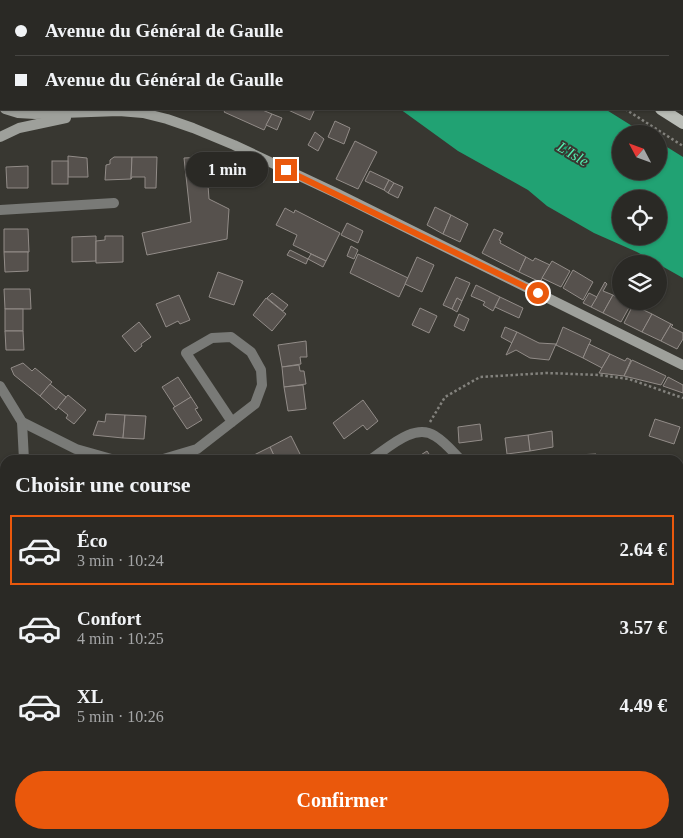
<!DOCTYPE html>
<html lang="fr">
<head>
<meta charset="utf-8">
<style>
	body { margin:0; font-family:Georgia,serif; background:#363532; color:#f1f3f6; height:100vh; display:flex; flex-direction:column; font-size:19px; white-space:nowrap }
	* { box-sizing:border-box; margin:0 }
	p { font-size:16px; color:#a5a6a7 }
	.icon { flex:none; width:28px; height:28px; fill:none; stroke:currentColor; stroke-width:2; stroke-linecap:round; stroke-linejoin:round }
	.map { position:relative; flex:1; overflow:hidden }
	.sheet { position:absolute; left:0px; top:455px; width:684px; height:384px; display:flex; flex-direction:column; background:#2a2925; border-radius:15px 15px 0 0; box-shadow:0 1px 4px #0004,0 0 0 1px #464542 }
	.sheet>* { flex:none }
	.top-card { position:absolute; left:0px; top:0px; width:684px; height:110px; box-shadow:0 1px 4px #0004,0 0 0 1px #464542; display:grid; align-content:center; height:110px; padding:0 15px; background:#2a2925 }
	.needle { width:32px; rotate:311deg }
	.controls { position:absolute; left:612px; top:125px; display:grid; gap:10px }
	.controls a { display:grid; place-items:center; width:55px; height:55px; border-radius:50%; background:#2a2925; box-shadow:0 1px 4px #0004,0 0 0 1px #464542; font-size:25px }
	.end { position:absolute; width:22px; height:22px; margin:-11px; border:6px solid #ea580c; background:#fff; box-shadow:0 0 0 2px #fff }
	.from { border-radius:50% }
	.bubble { position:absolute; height:35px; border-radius:18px; background:#2a2925; box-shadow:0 1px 4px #0004,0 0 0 1px #464542; font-size:16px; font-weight:800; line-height:35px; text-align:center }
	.top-card b { display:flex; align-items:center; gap:18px; height:48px; font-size:19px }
	.top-card b+b { border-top:1px solid #464542 }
	.top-card i { width:12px; height:12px; background:#f1f3f6 }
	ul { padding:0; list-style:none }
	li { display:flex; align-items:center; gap:15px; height:70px; margin:0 10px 8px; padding:0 5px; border:2px solid transparent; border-radius:0px }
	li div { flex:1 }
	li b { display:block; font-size:19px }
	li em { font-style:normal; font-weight:800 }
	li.on { border-color:#ea580c }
	li>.icon { width:45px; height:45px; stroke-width:1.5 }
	h2 { padding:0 15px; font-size:22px; line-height:60px }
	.primary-button { display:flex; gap:10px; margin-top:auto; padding:10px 15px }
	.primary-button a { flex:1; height:58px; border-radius:30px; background:#ea580c; color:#fff; font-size:20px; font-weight:800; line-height:58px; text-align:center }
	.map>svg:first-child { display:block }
	.water { fill:#21a273; fill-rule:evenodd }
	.building { fill:#56514d; stroke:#928c88 }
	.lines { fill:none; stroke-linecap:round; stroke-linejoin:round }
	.path { stroke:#83827d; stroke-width:2.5; stroke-dasharray:2.5 2.5; stroke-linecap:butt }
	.lane { stroke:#797a77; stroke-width:8 }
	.street { stroke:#797a77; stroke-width:10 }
	.secondary { stroke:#9ea09b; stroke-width:10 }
	.primary { stroke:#babdb7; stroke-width:12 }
	.route { stroke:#ea580c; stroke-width:6 }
	.labels { text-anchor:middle; stroke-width:4; stroke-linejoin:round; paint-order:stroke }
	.water-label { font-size:15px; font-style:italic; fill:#53f0b1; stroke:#383731 }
</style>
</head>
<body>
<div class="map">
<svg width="683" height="838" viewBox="0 0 683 838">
	<rect width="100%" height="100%" fill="#383731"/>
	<g class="water">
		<path d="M202 0H427L429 1H204Z"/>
		<path d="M400 109H605L645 134H621V171H659V142L683 157V278L637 252 594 233 547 206 528 190 458 151ZM621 199H659V236H621Z"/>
	</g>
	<g class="building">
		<path d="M226 109H260L272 114 264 130 224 112Z"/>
		<path d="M286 109H315L310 120Z"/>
		<path d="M272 114 282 118 277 130 266 125Z"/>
		<path d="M335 121 350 128 344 144 328 137Z"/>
		<path d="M315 132 324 139 318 151 308 145Z"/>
		<path d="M355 141 377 152 358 189 336 179Z"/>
		<path d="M68 156 87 158 88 177H68Z"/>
		<path d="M114 157H132L131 179 105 180 106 165 110 164V160Z"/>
		<path d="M132 157H157L156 188H145V177H132L131 179Z"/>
		<path d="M206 157 209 199 229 209 227 239 147 255 142 233 191 222 184 158Z"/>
		<rect x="52" y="161" width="16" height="23"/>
		<path d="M28 166V188H7L6 167Z"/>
		<path d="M370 171 389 180 384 190 365 181Z"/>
		<path d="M389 180 394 183 388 193 384 190Z"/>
		<path d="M394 183 403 187 398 198 388 193Z"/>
		<path d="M435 207 451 215 443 234 427 225Z"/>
		<path d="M285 208 294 213 295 210 340 233 326 261 293 245 297 235 276 225Z"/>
		<path d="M451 215 468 224 460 242 443 234Z"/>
		<path d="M347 223 363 231 358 243 341 235Z"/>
		<path d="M4 229H28L29 252H4Z"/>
		<path d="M494 229 503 233 499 240 501 241 500 243 526 257 519 272 482 253Z"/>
		<path d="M96 236V261L72 262V237Z"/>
		<path d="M105 236H123V262L96 263V241L105 240Z"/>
		<path d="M351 246 358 250 354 259 347 256Z"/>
		<path d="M290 250 308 259 306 264 287 255Z"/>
		<path d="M4 252H28V271L5 272Z"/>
		<path d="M311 254 326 261 323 267 308 259Z"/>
		<path d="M358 254 408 278 399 297 350 273Z"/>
		<path d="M417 257 434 265 422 292 405 284Z"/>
		<path d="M526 257 533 261 535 258 550 265 540 282 519 272Z"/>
		<path d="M552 261 570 271 561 287 542 278Z"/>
		<path d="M573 270 593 282 583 300 563 288Z"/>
		<path d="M218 272 243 281 234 305 209 297Z"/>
		<path d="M456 277 470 283 462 301 457 298 452 309 443 305Z"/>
		<path d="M605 282 607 284 603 291 613 295 603 313 591 307Z"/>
		<path d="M476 285 500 297 493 311 483 305 485 302 471 296Z"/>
		<path d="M4 289H30L31 309H5Z"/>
		<path d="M272 293 288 305 283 311 267 298Z"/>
		<path d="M589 293 597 297 591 307 583 303Z"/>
		<path d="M179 295 190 320 180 324 178 321 166 327 156 304Z"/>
		<path d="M613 295 621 300V301L631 304 621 322 603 313Z"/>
		<path d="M500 297 523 308 519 318 495 307Z"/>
		<path d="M266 298 286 314 272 331 253 315Z"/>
		<path d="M457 298 462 301 457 312 452 309Z"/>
		<path d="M633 305 652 314 642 332 624 323Z"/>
		<path d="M420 308 437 316 429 333 412 325Z"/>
		<rect x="5" y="309" width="18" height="22"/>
		<path d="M459 314 469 319 464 331 454 326Z"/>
		<path d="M652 314 671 324 661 341 642 332Z"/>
		<path d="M139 322 151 337 141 344 142 346 135 352 122 336Z"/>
		<path d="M671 324 673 325 671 327 683 333V339L677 349 661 341Z"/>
		<path d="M505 327 517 332 512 343 501 337Z"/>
		<path d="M563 327 591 340 583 358 556 345Z"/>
		<path d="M5 331H23L24 350H6Z"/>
		<path d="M517 332 539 343 556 344 549 360 530 358 516 350 506 355Z"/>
		<path d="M306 341 307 357H300L301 364 282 367 278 345Z"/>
		<path d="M589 344 610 354 602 368 583 358Z"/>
		<path d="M610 354 625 361 627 358 631 360 624 376 599 373Z"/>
		<path d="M632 360 666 376 661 385 624 376Z"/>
		<path d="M23 363 32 371 35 368 52 382 40 396 14 375 11 368Z"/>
		<path d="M299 365 300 371H304L306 384 284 387 282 367Z"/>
		<path d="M178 377 191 397 175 407 162 387Z"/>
		<path d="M668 377 683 385V393L663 386Z"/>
		<path d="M50 384 66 397 56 410 40 396Z"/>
		<path d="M303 385 306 409 288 411 284 387Z"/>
		<path d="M68 395 86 410 74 424 66 418 68 415 58 407Z"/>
		<path d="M191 397 198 408 195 409 202 420 187 429 173 408Z"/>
		<path d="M363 400 378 421 367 430 363 425 344 439 333 423Z"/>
		<path d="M106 414 125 415 123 438 93 435 98 421 105 422Z"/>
		<path d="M125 415 146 416 144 439 123 438Z"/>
		<path d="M655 419 680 427 674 444 649 436Z"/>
		<path d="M480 424 482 440 459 443 458 427Z"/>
		<path d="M552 431 553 447 530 451 528 435Z"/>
		<path d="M528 435 530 451 507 454 505 438Z"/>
		<path d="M291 436 303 460H276L270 447Z"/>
		<path d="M270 447 276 460H252L250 457Z"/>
		<path d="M427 451 433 460H413Z"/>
		<path d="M596 454 597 460H576L577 455Z"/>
		<path d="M683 494V519L679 515V499Z"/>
		<path d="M0 518 5 521V529L0 539Z"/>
		<path d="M679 581 683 586V608L679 611Z"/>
		<path d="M683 682V704L680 706 679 704V686Z"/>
		<path d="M5 789V812L4 814 0 809V793Z"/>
		<path d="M36 834H49L54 838H31Z"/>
		<path d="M291 834H313L315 838H292Z"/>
		<path d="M447 834H458L460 838H438Z"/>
		<path d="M565 834H584L580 838H569Z"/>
	</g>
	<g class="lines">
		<g class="path">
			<path d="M82 0 85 1"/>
			<path d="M456 0 458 1"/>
			<path d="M0 30H1"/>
			<path d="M625 109 683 146"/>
			<path d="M430 422 445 397 480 377 547 373 599 375 629 379 683 398"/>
		</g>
		<path class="lane" d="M0 487 5 489"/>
		<g class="street">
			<path d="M0 210 114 203"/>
			<path d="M0 386 22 422 76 449 115 460"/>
			<path d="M22 422 24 460"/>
			<path d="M160 460 197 449 255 404 262 385 261 370 251 352 231 337 212 338 186 353 232 422"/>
			<path d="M370 460C387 449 414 422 435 436 445 442 453 452 461 460"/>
			<path d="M0 602H5"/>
			<path d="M0 669 5 651"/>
			<path d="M0 710 5 730"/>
			<path d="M79 834 83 838"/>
			<path d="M248 834 251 838"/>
			<path d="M464 834 466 838"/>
			<path d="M623 834 627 838"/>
			<path d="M227 838 233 834"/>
		</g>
		<g class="secondary">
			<path d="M5 109 18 113 35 114 119 111 143 113 167 119 193 128 234 145 338 194 683 365"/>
			<path d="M0 137 19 128 66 118"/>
		</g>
		<g class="primary">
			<path d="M495 0 496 1"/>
			<path d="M661 109 683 123"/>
		</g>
	</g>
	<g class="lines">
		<path class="route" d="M286 170 538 293"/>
	</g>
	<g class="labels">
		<g class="water-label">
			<text transform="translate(573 154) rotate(31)" y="5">L'Isle</text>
		</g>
	</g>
</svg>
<div class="controls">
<a><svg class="needle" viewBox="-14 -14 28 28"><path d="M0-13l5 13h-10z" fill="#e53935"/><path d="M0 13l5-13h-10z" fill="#a5a6a7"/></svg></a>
<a><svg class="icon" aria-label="locate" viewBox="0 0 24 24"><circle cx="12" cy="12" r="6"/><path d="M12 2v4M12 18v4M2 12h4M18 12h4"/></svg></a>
<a><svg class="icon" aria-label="layers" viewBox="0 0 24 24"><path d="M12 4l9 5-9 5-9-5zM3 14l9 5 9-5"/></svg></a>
</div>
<i class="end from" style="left:538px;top:293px"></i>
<i class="end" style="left:286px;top:170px"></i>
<div class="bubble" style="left:186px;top:152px;width:82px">1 min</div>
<div class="top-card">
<b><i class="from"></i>Avenue du Général de Gaulle</b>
<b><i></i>Avenue du Général de Gaulle</b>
</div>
<section class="sheet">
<h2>Choisir une course</h2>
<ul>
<li class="on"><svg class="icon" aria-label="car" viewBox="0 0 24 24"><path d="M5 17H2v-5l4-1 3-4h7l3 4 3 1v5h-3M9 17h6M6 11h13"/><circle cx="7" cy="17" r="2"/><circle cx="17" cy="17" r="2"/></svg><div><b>Éco</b><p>3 min · 10:24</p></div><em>2.64 €</em></li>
<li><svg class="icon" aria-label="car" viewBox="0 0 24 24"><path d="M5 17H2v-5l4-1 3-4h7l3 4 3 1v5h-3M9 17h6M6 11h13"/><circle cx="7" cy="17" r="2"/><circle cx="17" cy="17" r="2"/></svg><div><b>Confort</b><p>4 min · 10:25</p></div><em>3.57 €</em></li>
<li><svg class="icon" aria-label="car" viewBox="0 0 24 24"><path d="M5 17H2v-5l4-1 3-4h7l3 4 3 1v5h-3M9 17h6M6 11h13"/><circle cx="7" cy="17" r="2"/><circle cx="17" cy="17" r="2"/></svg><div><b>XL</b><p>5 min · 10:26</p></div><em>4.49 €</em></li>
</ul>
<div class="primary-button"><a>Confirmer</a></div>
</section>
</div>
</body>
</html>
